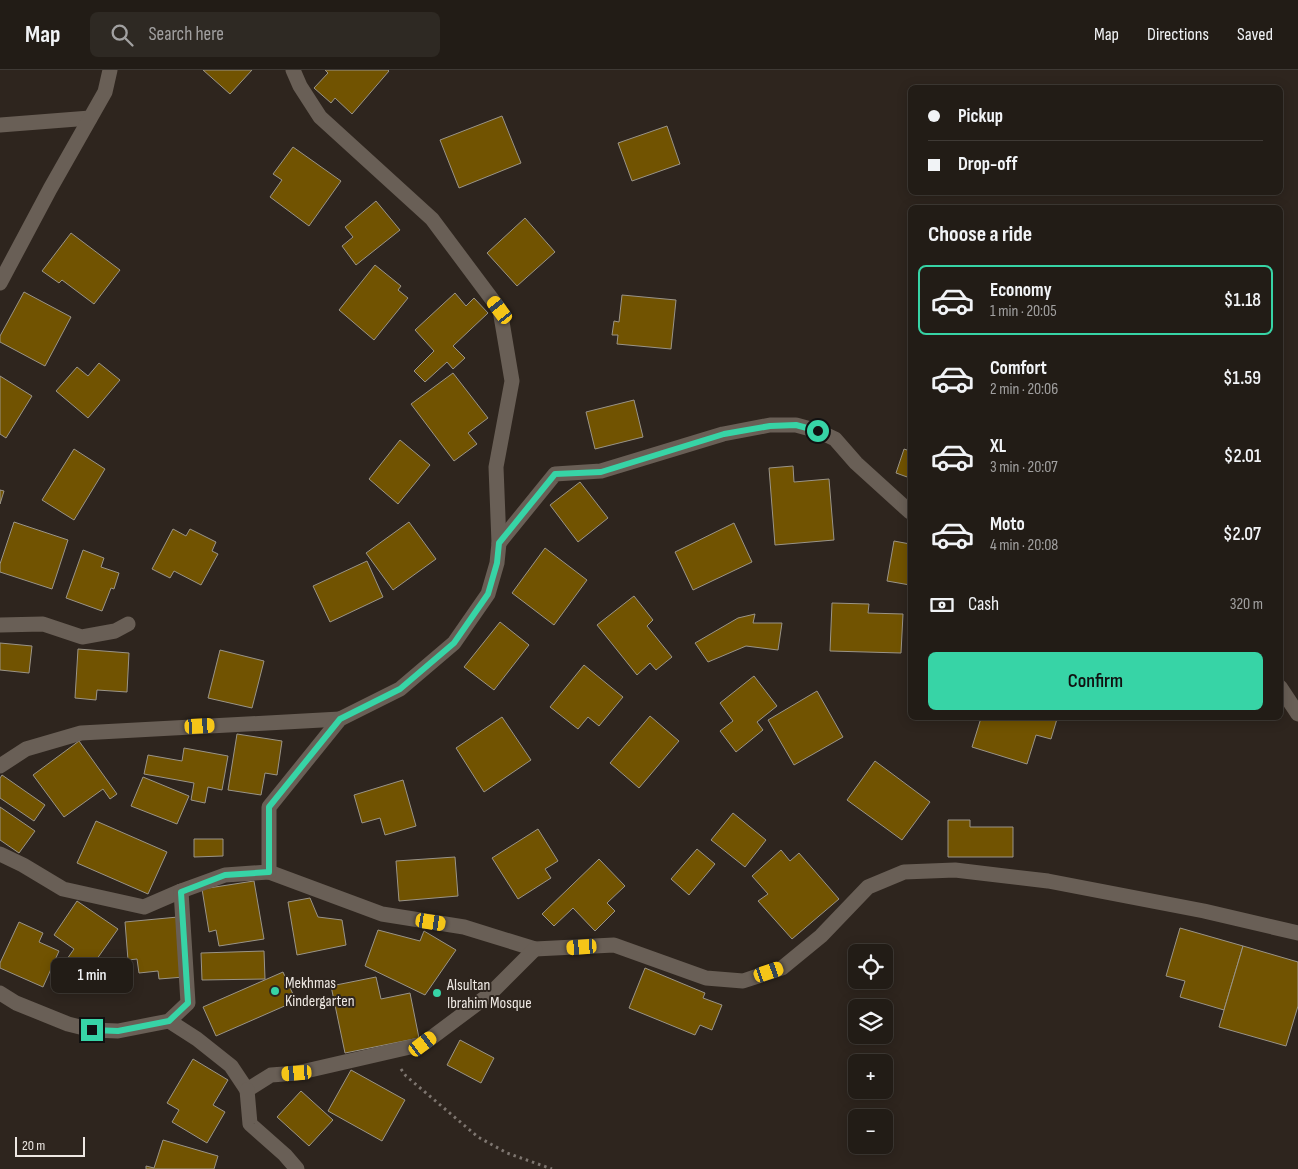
<!DOCTYPE html>
<html lang="en">
<head>
<meta charset="utf-8">
<style>
	body { margin:0; font-family:"Sofia Sans Condensed",sans-serif; background:#2e2923; color:#f1f3f6; height:100vh; display:flex; flex-direction:column; font-size:19px; white-space:nowrap }
	* { box-sizing:border-box; margin:0 }
	p { font-size:16px; color:#a2a1a1 }
	.icon { flex:none; width:28px; height:28px; fill:none; stroke:currentColor; stroke-width:2; stroke-linecap:round; stroke-linejoin:round }
	.map { position:relative; flex:1; overflow:hidden }
	.side { position:absolute; left:908px; top:135px; width:375px; height:515px; display:flex; flex-direction:column; background:#221c16; border-radius:8px; box-shadow:0 2px 12px #0003,0 0 0 1px #3f3a35 }
	.side>* { flex:none }
	.hud { position:absolute; left:908px; top:15px; width:375px; height:110px; border-radius:8px; box-shadow:0 2px 12px #0003,0 0 0 1px #3f3a35; display:grid; align-content:center; height:110px; padding:0 20px; background:#221c16 }
	.controls { position:absolute; left:848px; top:874px; display:grid; gap:10px }
	.controls a { display:grid; place-items:center; width:45px; height:45px; border-radius:8px; background:#221c16; box-shadow:0 2px 12px #0003,0 0 0 1px #3f3a35; font-size:25px }
	.scale { position:absolute; left:15px; bottom:12px; width:70px; box-sizing:border-box; padding-left:5px; border:2px solid #eee8e3; border-top:0; font-size:14px; line-height:18px; white-space:nowrap; color:#eee8e3; -webkit-text-stroke:4px #2e251e; paint-order:stroke }
	.end { position:absolute; width:22px; height:22px; margin:-11px; border:6px solid #37d4a6; background:#111; box-shadow:0 0 0 2px #111 }
	.from { border-radius:50% }
	.bubble { position:absolute; height:35px; border-radius:8px; background:#221c16; box-shadow:0 2px 12px #0003,0 0 0 1px #3f3a35; font-size:16px; font-weight:600; line-height:35px; text-align:center }
	.car { position:absolute; width:15px; height:30px; margin:-15px -8px; border-radius:6px; box-shadow:0 0 4px 1px #0007; background:linear-gradient(#f5c518 24%,#345 0 40%,#f5c518 0 76%,#345 0 86%,#f5c518 0) }
	.hud b { display:flex; align-items:center; gap:18px; height:48px; font-size:19px }
	.hud b+b { border-top:1px solid #3f3a35 }
	.hud i { width:12px; height:12px; background:#f1f3f6 }
	ul { padding:0; list-style:none }
	li { display:flex; align-items:center; gap:15px; height:70px; margin:0 10px 8px; padding:0 10px; border:2px solid transparent; border-radius:8px }
	li div { flex:1 }
	li b { display:block; font-size:19px }
	li em { font-style:normal; font-weight:600 }
	li.selected { border-color:#37d4a6 }
	li>.icon { width:45px; height:45px; stroke-width:1.5 }
	h2 { padding:0 20px; font-size:22px; line-height:60px }
	.pay { display:flex; align-items:center; gap:12px; height:55px; padding:0 20px; font-size:19px }
	.pay p { margin-inline-start:auto }
	.cta { display:flex; gap:10px; margin-top:auto; padding:10px 20px }
	.cta a { flex:1; height:58px; border-radius:8px; background:#37d4a6; color:#111; font-size:20px; font-weight:600; line-height:58px; text-align:center }
	header { display:flex; align-items:center; gap:30px; box-sizing:border-box; height:70px; padding:0 25px; background:#221c16; border-bottom:1px solid #3f3a35 }
	header strong { font-size:24px }
	nav { display:flex; gap:28px; margin-inline-start:auto; font-size:18px }
	.search { width:350px; height:45px; background:#2e2923; display:flex; align-items:center; gap:12px; box-sizing:border-box; padding:0 18px; border-radius:8px; color:#a2a1a1; font-size:19px }
	.map>svg:first-child { display:block }
	.building { fill:#715301; stroke:#9a9488 }
	.lines { fill:none; stroke-linecap:round; stroke-linejoin:round }
	.path { stroke:#7e7670; stroke-width:3; stroke-dasharray:2.5 4; stroke-linecap:butt }
	.minor { stroke:#695f56; stroke-width:15 }
	.route { stroke:#37d4a6; stroke-width:6 }
	.poi-dot { fill:#37d4a6; stroke:#2e251e; stroke-width:2 }
	.labels { text-anchor:middle; stroke-width:4; stroke-linejoin:round; paint-order:stroke }
	.poi-label { font-size:16px; fill:#eee8e3; stroke:#2e251e; text-anchor:start }
</style>
</head>
<body>
<header>
<strong>Map</strong>
<div class="search"><svg class="icon" aria-label="search" viewBox="0 0 24 24"><circle cx="10" cy="10" r="6"/><path d="M15 15l6 6"/></svg>Search here</div>
<nav><a>Map</a><a>Directions</a><a>Saved</a></nav>
</header>
<div class="map">
<svg width="1298" height="1099" viewBox="0 0 1298 1099">
	<rect width="100%" height="100%" fill="#2e251e"/>
	<g class="building">
		<path d="M203 0H252L230 24Z"/>
		<path d="M325 0H388L389 1 352 44 335 28 331 33 314 18 328 3Z"/>
		<path d="M502 46 521 93 459 118 440 70Z"/>
		<path d="M667 56 680 94 632 111 618 73Z"/>
		<path d="M293 77 341 111 309 156 270 127 282 110 273 104Z"/>
		<path d="M376 131 400 160 356 195 342 176 353 167 345 157Z"/>
		<path d="M525 148 555 182 517 216 487 183Z"/>
		<path d="M71 163 120 200 94 234 62 210 59 213 42 201Z"/>
		<path d="M375 195 401 216 398 220 408 228 374 270 339 240Z"/>
		<path d="M24 222 71 247 45 296 0 272V266Z"/>
		<path d="M455 223 466 236 474 228 488 243 453 276 465 288 453 299 447 292 425 312 414 301 434 281 415 260Z"/>
		<path d="M622 225 676 230 671 279 617 274 618 265H612L614 251 619 252Z"/>
		<path d="M99 293 120 310 88 348 56 321 77 297 88 306Z"/>
		<path d="M453 303 488 348 468 363 477 374 454 391 411 334Z"/>
		<path d="M0 306 32 326 6 368 0 364Z"/>
		<path d="M634 330 643 367 595 379 586 342Z"/>
		<path d="M400 370 430 395 398 434 369 409Z"/>
		<path d="M74 379 105 399 74 450 42 430Z"/>
		<path d="M904 379 910 381V408L896 403Z"/>
		<path d="M793 396 794 412 829 409 834 470 775 475 769 398Z"/>
		<path d="M580 412 608 448 578 472 550 435Z"/>
		<path d="M0 420 4 421 0 434Z"/>
		<path d="M14 452 68 470 52 519 0 502V494Z"/>
		<path d="M409 452 436 489 393 520 366 483Z"/>
		<path d="M734 453 752 492 693 520 675 482Z"/>
		<path d="M173 459 186 466 190 459 216 472 212 481 218 484 201 515 174 501 170 508 152 499Z"/>
		<path d="M894 471 910 474V515L887 511Z"/>
		<path d="M545 478 587 510 554 555 512 523Z"/>
		<path d="M83 480 104 488 101 497 119 503 114 519 111 518 102 541 66 528Z"/>
		<path d="M367 491 383 527 330 552 313 516Z"/>
		<path d="M634 526 653 550 647 556 672 587 656 600 650 593 637 605 597 555Z"/>
		<path d="M832 533 869 534 868 543 903 544 901 583 830 581Z"/>
		<path d="M755 544 753 553H782L778 580 746 576 708 592 695 573 738 548Z"/>
		<path d="M500 552 529 575 494 620 464 597Z"/>
		<path d="M0 573 32 576 29 603 0 600Z"/>
		<path d="M78 579 129 583 127 622 97 620 96 630 75 628Z"/>
		<path d="M220 580 264 591 252 638 208 628Z"/>
		<path d="M584 595 623 627 599 656 588 647 578 659 550 637Z"/>
		<path d="M754 606 777 636 757 652 763 660 736 682 720 661 733 651 720 633Z"/>
		<path d="M817 621 843 667 794 695 768 650Z"/>
		<path d="M650 646 679 671 639 718 610 693Z"/>
		<path d="M502 647 531 690 484 722 456 678Z"/>
		<path d="M981 648H1054L1057 649 1051 669 1036 665 1027 694 972 677Z"/>
		<path d="M237 664 282 671 277 705 265 703 261 725 228 720Z"/>
		<path d="M79 671 117 724 110 729 103 719 64 747 33 705Z"/>
		<path d="M184 678 228 686 222 720 208 717 205 733 191 730 194 713 144 704 148 685 182 691Z"/>
		<path d="M875 691 930 732 902 770 847 730Z"/>
		<path d="M2 705 45 735 34 751 0 728V708Z"/>
		<path d="M143 707 189 726 177 754 131 736Z"/>
		<path d="M403 710 416 756 385 765 380 748 362 753 354 725Z"/>
		<path d="M0 737 35 761 19 783 0 770Z"/>
		<path d="M733 743 766 770 745 797 711 770Z"/>
		<path d="M948 750H970V757H1013V787H948Z"/>
		<path d="M96 751 167 782 148 824 77 793Z"/>
		<path d="M538 759 558 791 545 799 551 808 518 829 492 788Z"/>
		<path d="M194 769H223V786L194 787Z"/>
		<path d="M697 779 715 794 689 825 671 809Z"/>
		<path d="M781 780 790 791 799 783 839 829 792 869 758 831 768 824 752 806Z"/>
		<path d="M455 787 458 826 399 831 396 791Z"/>
		<path d="M599 789 625 816 607 833 615 841 595 861 573 838 554 856 542 844Z"/>
		<path d="M254 811 264 869 219 876 216 860 209 862 202 819Z"/>
		<path d="M310 828 318 847 342 850 346 875 297 885 288 832Z"/>
		<path d="M77 831 118 859 87 903 67 889 74 879 54 865Z"/>
		<path d="M178 847 184 907 159 909 158 901 139 903 137 889 128 890 125 852Z"/>
		<path d="M19 852 43 863 39 872 59 881 43 917 0 898V893Z"/>
		<path d="M1180 858 1243 876 1224 940 1180 927 1185 911 1166 906Z"/>
		<path d="M378 860 420 871 424 861 456 880 425 925 365 896Z"/>
		<path d="M1243 876 1298 892V936L1286 976 1219 957Z"/>
		<path d="M264 881 265 909 202 910 201 883Z"/>
		<path d="M645 898 705 923 703 928 722 935 712 960 700 955 695 965 629 938Z"/>
		<path d="M283 902 296 931 216 966 203 937Z"/>
		<path d="M376 907 381 929 410 923 419 968 345 983 331 916Z"/>
		<path d="M460 970 494 988 481 1013 447 995Z"/>
		<path d="M193 989 228 1010 213 1035 225 1042 207 1073 172 1052 179 1040 167 1033Z"/>
		<path d="M351 1000 405 1030 382 1071 328 1041Z"/>
		<path d="M301 1021 333 1050 309 1076 277 1047Z"/>
		<path d="M163 1070 218 1086 214 1099H146V1096L154 1098Z"/>
	</g>
	<g class="lines">
		<path class="path" d="M401 999 406 1006 478 1067 507 1083 552 1099"/>
		<g class="minor">
			<path d="M0 55 90 48"/>
			<path d="M0 213 50 119 105 22 110 0"/>
			<path d="M499 473 555 404 601 401 723 364 770 355H796L818 361 835 369 856 393 910 442"/>
			<path d="M0 555 43 554 82 567 115 561 128 554"/>
			<path d="M1280 617 1298 644"/>
			<path d="M0 696 26 679 81 663 340 649"/>
			<path d="M0 784 23 795 63 819 144 837 181 821 225 805 269 802 382 844 464 857 535 879 614 875 706 908 743 911 782 898 821 866 868 817 904 802 955 800 1048 811 1204 841 1298 863"/>
			<path d="M269 802V737L340 649 400 619 454 573 488 524 497 493 499 473 496 397 512 311 500 240 432 149 320 47 300 16 293 0"/>
			<path d="M0 923 16 933 68 954 92 960 118 961 169 951 188 933 181 821"/>
			<path d="M169 951 197 969 231 996 247 1020 271 1005 297 1003 423 974 490 924 535 879"/>
			<path d="M247 1020 250 1054 285 1085 297 1099"/>
		</g>
	</g>
	<g class="lines">
		<path class="route" d="M92 960 118 961 169 951 188 933 181 822 225 805 269 802V737L340 649 400 619 454 573 488 524 497 493 499 473 555 404 601 402 724 364 770 356 796 355 818 361"/>
	</g>
	<g class="poi-dot">
		<circle cx="275" cy="921" r="5"/>
		<circle cx="437" cy="923" r="5"/>
	</g>
	<g class="labels">
		<g class="poi-label">
			<text x="285" y="918">Mekhmas<tspan x="285" dy="18">Kindergarten</tspan></text>
			<text x="447" y="920">Alsultan<tspan x="447" dy="18">Ibrahim Mosque</tspan></text>
		</g>
	</g>
</svg>
<div class="controls">
<a><svg class="icon" aria-label="locate" viewBox="0 0 24 24"><circle cx="12" cy="12" r="6"/><path d="M12 2v4M12 18v4M2 12h4M18 12h4"/></svg></a>
<a><svg class="icon" aria-label="layers" viewBox="0 0 24 24"><path d="M12 4l9 5-9 5-9-5zM3 14l9 5 9-5"/></svg></a>
<a>+</a>
<a>−</a>
</div>
<div class="scale">20 m</div>
<i class="end from" style="left:818px;top:361px"></i>
<i class="end" style="left:92px;top:960px"></i>
<div class="bubble" style="left:51px;top:888px;width:82px">1 min</div>
<i class="car" style="left:500px;top:240px;rotate:323deg"></i>
<i class="car" style="left:200px;top:656px;rotate:87deg"></i>
<i class="car" style="left:431px;top:852px;rotate:99deg"></i>
<i class="car" style="left:582px;top:877px;rotate:266deg"></i>
<i class="car" style="left:769px;top:902px;rotate:71deg"></i>
<i class="car" style="left:423px;top:974px;rotate:53deg"></i>
<i class="car" style="left:297px;top:1003px;rotate:266deg"></i>
<div class="hud">
<b><i class="from"></i>Pickup</b>
<b><i></i>Drop-off</b>
</div>
<section class="side">
<h2>Choose a ride</h2>
<ul>
<li class="selected"><svg class="icon" aria-label="car" viewBox="0 0 24 24"><path d="M5 17H2v-5l4-1 3-4h7l3 4 3 1v5h-3M9 17h6M6 11h13"/><circle cx="7" cy="17" r="2"/><circle cx="17" cy="17" r="2"/></svg><div><b>Economy</b><p>1 min · 20:05</p></div><em>$1.18</em></li>
<li><svg class="icon" aria-label="car" viewBox="0 0 24 24"><path d="M5 17H2v-5l4-1 3-4h7l3 4 3 1v5h-3M9 17h6M6 11h13"/><circle cx="7" cy="17" r="2"/><circle cx="17" cy="17" r="2"/></svg><div><b>Comfort</b><p>2 min · 20:06</p></div><em>$1.59</em></li>
<li><svg class="icon" aria-label="car" viewBox="0 0 24 24"><path d="M5 17H2v-5l4-1 3-4h7l3 4 3 1v5h-3M9 17h6M6 11h13"/><circle cx="7" cy="17" r="2"/><circle cx="17" cy="17" r="2"/></svg><div><b>XL</b><p>3 min · 20:07</p></div><em>$2.01</em></li>
<li><svg class="icon" aria-label="car" viewBox="0 0 24 24"><path d="M5 17H2v-5l4-1 3-4h7l3 4 3 1v5h-3M9 17h6M6 11h13"/><circle cx="7" cy="17" r="2"/><circle cx="17" cy="17" r="2"/></svg><div><b>Moto</b><p>4 min · 20:08</p></div><em>$2.07</em></li>
</ul>
<div class="pay"><svg class="icon" aria-label="cash" viewBox="0 0 24 24"><path d="M3 7h18v10H3z"/><circle cx="12" cy="12" r="2"/></svg>Cash<p>320 m</p></div>
<div class="cta"><a>Confirm</a></div>
</section>
</div>
</body>
</html>
